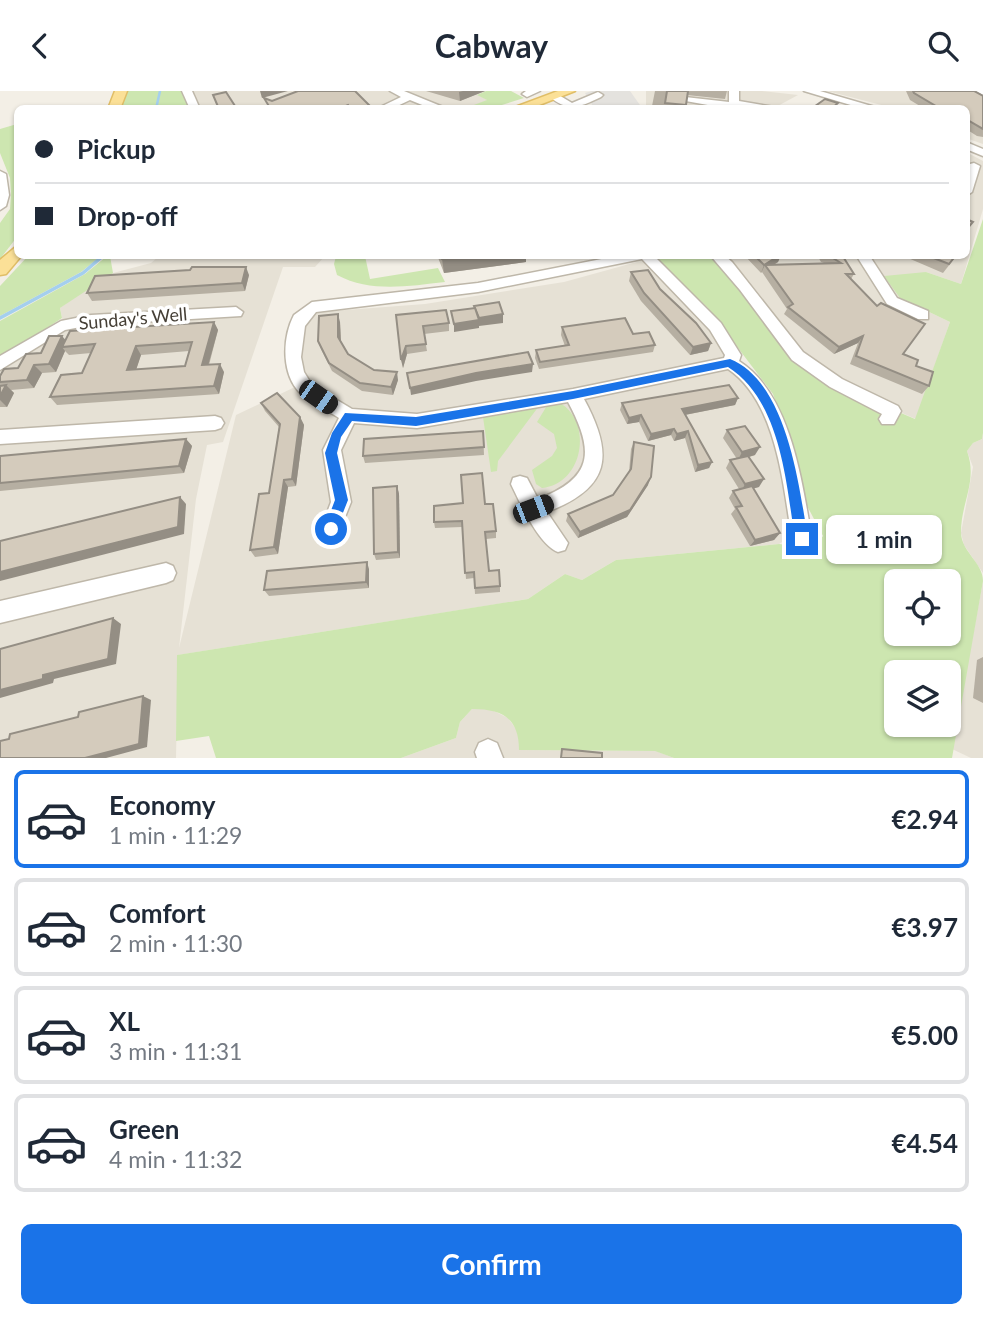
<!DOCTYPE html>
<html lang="en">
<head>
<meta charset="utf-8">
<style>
	body { margin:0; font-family:Lato,sans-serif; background:#f6f6f7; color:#1f2937; height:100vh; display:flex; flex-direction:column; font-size:26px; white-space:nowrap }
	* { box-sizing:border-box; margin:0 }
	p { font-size:23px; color:#747a83 }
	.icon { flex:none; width:38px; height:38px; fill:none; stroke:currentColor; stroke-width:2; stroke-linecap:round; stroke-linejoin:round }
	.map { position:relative; height:667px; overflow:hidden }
	.details { display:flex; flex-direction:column; background:#fff; flex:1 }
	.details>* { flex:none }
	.hud { position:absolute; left:14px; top:14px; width:956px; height:154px; border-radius:10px; box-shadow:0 2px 5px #0004; display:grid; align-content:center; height:154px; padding:0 21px; background:#fff }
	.fabs { position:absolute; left:884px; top:478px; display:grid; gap:14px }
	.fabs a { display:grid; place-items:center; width:77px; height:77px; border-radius:10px; background:#fff; box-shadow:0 2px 5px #0004; font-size:35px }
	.end { position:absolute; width:32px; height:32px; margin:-16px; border:9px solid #1a73e8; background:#fff; box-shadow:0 0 0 4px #fff }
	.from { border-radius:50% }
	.bubble { position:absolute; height:49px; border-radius:10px; background:#fff; box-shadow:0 2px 5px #0004; font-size:23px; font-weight:700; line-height:49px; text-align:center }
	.car { position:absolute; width:21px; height:42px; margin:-21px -10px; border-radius:9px; box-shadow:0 0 5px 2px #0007; background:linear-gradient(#222 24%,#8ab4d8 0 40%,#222 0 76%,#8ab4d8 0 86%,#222 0) }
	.hud b { display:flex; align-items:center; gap:24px; height:66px; font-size:26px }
	.hud b+b { border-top:2px solid #e0e1e3 }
	.hud i { width:18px; height:18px; background:#1f2937 }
	ul { padding:12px 0 0; list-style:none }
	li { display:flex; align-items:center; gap:21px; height:98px; margin:0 14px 10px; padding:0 7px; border:4px solid #e0e1e3; border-radius:10px }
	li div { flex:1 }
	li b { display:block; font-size:26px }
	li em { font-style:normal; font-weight:700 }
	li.active { border-color:#1a73e8 }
	li>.icon { width:63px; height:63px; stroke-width:1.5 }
	.action { display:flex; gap:14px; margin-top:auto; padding:14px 21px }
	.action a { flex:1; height:80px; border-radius:10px; background:#1a73e8; color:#fff; font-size:28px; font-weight:700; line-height:80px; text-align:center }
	header { display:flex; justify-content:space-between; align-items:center; height:91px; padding:0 21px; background:#fff; font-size:32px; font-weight:700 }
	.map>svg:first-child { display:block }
	.residential { fill:#e6e1d5 }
	.green { fill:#cde6b0; fill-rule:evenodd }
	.parking { fill:#e4e2de }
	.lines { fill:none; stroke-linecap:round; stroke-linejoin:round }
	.stream-far1 { stroke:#a4cfee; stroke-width:2.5 }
	.stream { stroke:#a4cfee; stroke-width:3.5 }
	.minor-casing { stroke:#beb7a9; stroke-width:3 }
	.major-casing { stroke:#e0be67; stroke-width:3 }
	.minor { fill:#fff; fill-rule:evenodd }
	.major { fill:#fbe097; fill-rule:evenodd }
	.wall { fill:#b6afa2; fill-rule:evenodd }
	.shaded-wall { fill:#948e84 }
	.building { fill:#d4cbbc; stroke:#948e84; stroke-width:2; fill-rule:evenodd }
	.route { fill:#1a73e8 }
	.labels { text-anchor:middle; stroke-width:7; stroke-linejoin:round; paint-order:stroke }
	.street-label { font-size:18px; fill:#453f36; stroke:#fff }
</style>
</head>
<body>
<header><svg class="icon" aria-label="back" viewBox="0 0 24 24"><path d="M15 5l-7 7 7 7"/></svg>Cabway<svg class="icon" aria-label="search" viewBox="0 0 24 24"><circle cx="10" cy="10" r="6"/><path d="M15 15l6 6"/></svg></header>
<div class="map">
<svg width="983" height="667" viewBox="0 0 983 667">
	<rect width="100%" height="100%" fill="#f3efe6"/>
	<g class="residential">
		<path d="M190 0H486L478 4 488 9 466 18H199Z"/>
		<path d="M646 0H762L798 4 774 17 646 18Z"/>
		<path d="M827 0H983V53L966 47V18L893 17Z"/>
		<path d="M966 61 983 70V118L961 193 926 181 900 207 950 231 916 328 826 290 732 183 710 165 966 164Z"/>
		<path d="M159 165H325L315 176H283L223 351 207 354 196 408 179 557 236 324 295 296 289 283 306 222 425 213 564 191 644 169 697 219 768 322 787 408 788 447 779 453 616 469 582 489 565 483 528 508 178 564 176 667H0V278L64 236 60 217 90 195 113 182 151 172Z"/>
		<path d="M983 342V482L964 454 961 442 973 376 967 360 973 352 982 348Z"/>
		<path d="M983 490V667H971L952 658Z"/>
		<path d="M472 618H490L508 627 519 642V659L656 660 674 667H401L456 647 460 631Z"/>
	</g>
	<g class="green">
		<path d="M127 0H185L193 18H121Z"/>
		<path d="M486 0H511L524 7 492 17H466L487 9 477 4Z"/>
		<path d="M17 33V146L0 168V132L10 118 11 103 10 87 0 62V38Z"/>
		<path d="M983 128V342L982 348 973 352 967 360C978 390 961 411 961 441 961 461 983 471 983 490L952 667H674L655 660 519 659C519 627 502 618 472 618L460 631 456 647 401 667H216L209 645 176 650 177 564 528 508 565 483 582 489 616 469 779 453 813 457 823 445 804 409 797 376 773 303 707 216 653 166 710 165 732 183 826 290 915 328 950 231 900 207 884 185 926 181 961 193ZM896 490H948V542H896ZM896 581H948V634H896Z"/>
		<path d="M29 164H101V165L81 181 0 225V195Z"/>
		<path d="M107 165H110L113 182 60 217 62 227 0 268V230L85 183Z"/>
		<path d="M336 165H365L370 188 438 177 445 191C408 195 371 202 337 184L334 173Z"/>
		<path d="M560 312C593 331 584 393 542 397L536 393 532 379 552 365 557 357 554 343 537 331 548 313Z"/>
		<path d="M539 315 498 370 497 380 491 381 483 326Z"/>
	</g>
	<path class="parking" d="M592 0H630L642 17H594L585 2Z"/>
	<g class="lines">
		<path class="stream-far1" d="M156 18 160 0"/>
		<path class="stream" d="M0 227 83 182 104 164"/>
		<defs>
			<g id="minor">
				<path d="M182 0H192L200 18H190Z"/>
				<path d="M390 0H404L448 18H432L410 9 391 18H376L401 6Z"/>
				<path d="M540 0 527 6 522 3 526 0Z"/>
				<path d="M729 0H739V10L774 16 730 18 680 9 685 6 729 11Z"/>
				<path d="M804 0H820L882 18H864Z"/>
				<path d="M976 0H983V4Z"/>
				<path d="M598 1 603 4 601 6C580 16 568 22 549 5L557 3 572 12Z"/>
				<path d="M966 51 983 58V65L966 58Z"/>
				<path d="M974 72 980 75 972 101 966 105V82L970 73Z"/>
				<path d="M0 80 6 83 9 104 6 115 0 119Z"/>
				<path d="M622 164H653L721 232 741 264 739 270C791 303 802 391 812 448L809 454 802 457 795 454 792 448C783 394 777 311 728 278L584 308C615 365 610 397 547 421L568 452 565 459 558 461C539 454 520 412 511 393L513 387 520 385 527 387 538 408C593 387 595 361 568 311L417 337 354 332 341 359 351 411 338 444 331 447 324 444 321 438 331 411 323 359 339 327C327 319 311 313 301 303 281 284 282 247 294 224L312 211 478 192ZM642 168 710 239 725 264 724 267 573 298 417 323 352 318 312 294 304 281 301 266 305 235 316 221 478 201Z"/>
				<path d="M710 164H724L732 171 803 261 842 288 898 315 901 320 894 333H882L879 328 882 323 830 296 792 269 740 199Z"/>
				<path d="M856 164H869L897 207 928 220V228H918L887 213Z"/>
				<path d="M236 216 243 221 241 225 91 234 65 239 0 279V265L61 230 91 224Z"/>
				<path d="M215 325 221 327 224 332 221 337 215 339 0 353V339Z"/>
				<path d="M166 472 173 475 176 482 173 489 166 492 0 532V510Z"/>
				<path d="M488 648 497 652 503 667H477L475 661 479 652Z"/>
			</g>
			<g id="major">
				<path d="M115 0H127L120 18H108Z"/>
				<path d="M558 0H575L529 18H510Z"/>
				<path d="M18 154V164H22L6 183 0 184V169Z"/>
			</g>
		</defs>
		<use href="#minor" class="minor-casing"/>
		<use href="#major" class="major-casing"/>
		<use href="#minor" class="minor"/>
		<use href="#major" class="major"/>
	</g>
	<g class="wall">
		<path d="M426 0H485L460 10Z"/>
		<path d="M655 0H727L725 8 687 4 685 18H663L664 16 652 15Z"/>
		<path d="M906 0H974L983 5V46L977 45 966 38V18H925L910 9Z"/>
		<path d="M437 164H538L526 166V171L444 182Z"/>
		<path d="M744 164H781L778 171 774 174 824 172 821 171 817 164H842L854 183 851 188 903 263 916 275 929 295 922 303 850 273 858 252 834 263 784 223 787 218 762 181 761 182Z"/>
		<path d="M901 164H957L943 182Z"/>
		<path d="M631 181 660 198 711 252 708 260 690 264 641 210 629 190Z"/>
		<path d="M249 184 245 200 92 210 87 202Z"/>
		<path d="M396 224 449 232V240L424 243 427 260 407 263 403 277Z"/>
		<path d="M214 231 218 239 209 274 224 281 219 303 57 314 50 306 82 282 91 262 69 264 65 260 56 281 42 282 34 297 11 299 14 302 7 316H0V285L18 277 41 262 66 248ZM189 260 185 275 136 279 141 264Z"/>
		<path d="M340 231 341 250 348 263 374 279 398 289 393 304 362 300 332 280 321 258 318 250Z"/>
		<path d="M562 236 655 254 653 261 539 278 535 267 536 259 565 255 561 244Z"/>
		<path d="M738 307 735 314 685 324 712 371 709 377 695 381 685 347 674 350 671 344 648 350 639 331 627 333 620 319 622 312Z"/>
		<path d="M261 312 300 326 304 334 296 395 288 396 278 463 255 466 250 459 269 402 279 336 265 320Z"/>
		<path d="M727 339 755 364 749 366 759 396 753 397 780 442 774 449 750 455 731 423 735 418 729 407 733 400 739 398 726 377 730 369 737 368 723 347Z"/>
		<path d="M483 340 484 364 365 372 363 365Z"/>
		<path d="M186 348 192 355 184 382 0 400V365Z"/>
		<path d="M634 351 648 394 627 426 578 447 566 430 568 423 613 404 629 381 631 358Z"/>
		<path d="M397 395 399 403 400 467 376 469 374 463Z"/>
		<path d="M485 413 496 440V447L486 448 489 480 500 495V501L475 503 474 487 466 488 462 436 435 437 434 431Z"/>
		<path d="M369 478V497L269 505 264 499Z"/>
		<path d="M983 566V612L973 607 977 569Z"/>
	</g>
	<g class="shaded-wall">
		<path d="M260 0H288L262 7Z"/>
		<path d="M463 0H485L460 10 459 1Z"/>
		<path d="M469 164H526V171L444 182 442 168Z"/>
		<path d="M780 164H781L778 171 768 177 765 174 761 182 764 174Z"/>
		<path d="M246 176 249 184 245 200 242 192Z"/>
		<path d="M338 223 340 231 341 254 338 246Z"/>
		<path d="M503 223V232L479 235V237L454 241V233L479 227Z"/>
		<path d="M214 231 218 239 206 282 202 274Z"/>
		<path d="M62 245 69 253 62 256 65 260 56 281 49 273Z"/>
		<path d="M863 245 858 252 834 263 839 256Z"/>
		<path d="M711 252 708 260 690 264 693 256Z"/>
		<path d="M136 255 141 264 133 288 127 279Z"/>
		<path d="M406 255 407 263 403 277 401 269Z"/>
		<path d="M220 273 224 281 219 303 214 295Z"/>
		<path d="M533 273 532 281 476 290 411 304 410 297 476 282Z"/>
		<path d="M34 274 42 282 34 297 27 289Z"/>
		<path d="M397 281 398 289 393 304 391 296Z"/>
		<path d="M6 294 14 302 7 316 0 309V305Z"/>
		<path d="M738 307 735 314 679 325 682 318Z"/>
		<path d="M641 324 639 331 627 333 629 327Z"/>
		<path d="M300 326 304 334 296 395 292 388Z"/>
		<path d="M674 338 671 344 648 350 651 343Z"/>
		<path d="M688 340 685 347 674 350 677 343Z"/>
		<path d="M186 348 192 355 184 382 179 375Z"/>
		<path d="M760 356 755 364 738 369 742 361Z"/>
		<path d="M712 371 709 377 695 381 698 374Z"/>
		<path d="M651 386 648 394 627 426 578 447 580 441Z"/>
		<path d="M764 388 759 396 741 401 745 393Z"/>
		<path d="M284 389 288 396 278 463 274 456Z"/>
		<path d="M397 395 399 403 400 467 398 461Z"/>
		<path d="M180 406 186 413 184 443 0 490V481Z"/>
		<path d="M780 442 774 449 750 455 755 449Z"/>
		<path d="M367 471 369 478V497L366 491Z"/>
		<path d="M113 527 121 533 116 573 54 588 53 592 0 607V599L43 584Z"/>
		<path d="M143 605 151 609 147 656 106 667H85Z"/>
	</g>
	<g class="building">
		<path d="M298 0H355L373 18H351L348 14 339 18H283L281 15 270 17 264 7 272 10Z"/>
		<path d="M667 0H688L686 14 665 12Z"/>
		<path d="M913 0H974L983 5V38L966 28V18H941L914 2Z"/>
		<path d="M226 1 237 18H219L213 4Z"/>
		<path d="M825 8 838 12 831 18H811Z"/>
		<path d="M966 128 973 131 966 139Z"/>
		<path d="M441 164H469L442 168Z"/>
		<path d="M754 164H780L764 174Z"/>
		<path d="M828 164H842L854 183H846L877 215 881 212 925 233 903 263 918 269 916 275 933 281 929 295 856 265 863 245 839 256 788 216 793 213 765 174 841 172Z"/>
		<path d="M926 164H956L949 173Z"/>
		<path d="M192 176H246L242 192 87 202 95 185 190 179Z"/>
		<path d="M648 179 660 198 696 232 711 252 693 256 644 202 631 181Z"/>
		<path d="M499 211 503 223 479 227 474 215Z"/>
		<path d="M475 217 479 229 454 233 451 220Z"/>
		<path d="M446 219 449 232 423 235 426 253 406 255 401 269 396 224Z"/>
		<path d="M338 223V246L348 263 374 279 397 281 391 296 360 292 329 272 318 250 319 225Z"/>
		<path d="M625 227 633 243 649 241 655 254 540 271 536 259 569 254 562 236Z"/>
		<path d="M214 231 202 274 220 273 214 295 50 306 61 284 82 282 95 253 62 256 70 240ZM192 251 185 275 127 279 136 255Z"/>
		<path d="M49 245H62L49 273 34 274 27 289 0 291V285L4 278 18 277 26 263 41 262Z"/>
		<path d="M528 261 533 273 476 282 410 297 407 282Z"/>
		<path d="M6 294 0 305V295Z"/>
		<path d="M729 294 738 307 682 318 712 371 698 374 688 340 677 343 674 338 651 343 641 324 629 327 622 312Z"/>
		<path d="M277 302 300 326 292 388 284 389 274 456 250 459 259 403 269 402 280 333 261 312Z"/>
		<path d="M745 335 760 356 742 361 727 339Z"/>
		<path d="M483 340 484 356 363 365 364 348Z"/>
		<path d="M186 348 179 375 0 392V365Z"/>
		<path d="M634 351 654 355 651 386 630 419 580 441 568 423 613 404 631 378Z"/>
		<path d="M748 365 764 388 745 393 730 369Z"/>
		<path d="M482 382 485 413H493L496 440 485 441 489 480 499 479 500 495 475 497 474 481 465 482 462 430 434 431V415L463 412 461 384Z"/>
		<path d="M397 395 398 461 374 463 373 397Z"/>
		<path d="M752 395 780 442 755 449 736 416 742 415 733 400Z"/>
		<path d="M180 406 178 436 0 481V450Z"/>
		<path d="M367 471 366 491 264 499 267 480Z"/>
		<path d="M113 527 108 568 43 584V588L0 599V558Z"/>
		<path d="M143 605 139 653 85 667H0V650L9 648 10 643 78 626 79 621Z"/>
		<path d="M562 658 602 662V667H561Z"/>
	</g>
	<path class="route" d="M730 268C787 291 799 394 808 448L806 452 802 454 795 448C786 391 781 310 728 276L573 308 416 335 352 330 341 346 337 362 348 409 335 442H326L324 438 335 409 325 362 332 342 345 322 416 326 573 300Z"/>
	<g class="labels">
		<g class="street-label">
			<text transform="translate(133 228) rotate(-5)" y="6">Sunday's Well</text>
		</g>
	</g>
</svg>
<div class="fabs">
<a><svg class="icon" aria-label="locate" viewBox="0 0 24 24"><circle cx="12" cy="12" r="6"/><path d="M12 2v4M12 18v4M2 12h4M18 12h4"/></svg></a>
<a><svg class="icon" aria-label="layers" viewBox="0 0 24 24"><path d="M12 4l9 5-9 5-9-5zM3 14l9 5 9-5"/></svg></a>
</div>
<i class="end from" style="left:331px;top:438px"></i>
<i class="end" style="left:802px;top:448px"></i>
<div class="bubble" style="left:826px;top:424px;width:116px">1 min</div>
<i class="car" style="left:318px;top:306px;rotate:125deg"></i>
<i class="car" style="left:533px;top:418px;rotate:69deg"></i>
<div class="hud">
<b><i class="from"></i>Pickup</b>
<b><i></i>Drop-off</b>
</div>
</div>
<section class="details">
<ul>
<li class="active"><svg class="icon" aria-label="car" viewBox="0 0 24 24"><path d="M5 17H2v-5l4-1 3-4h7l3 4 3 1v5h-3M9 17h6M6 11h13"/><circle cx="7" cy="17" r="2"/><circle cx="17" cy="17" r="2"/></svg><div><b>Economy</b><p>1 min · 11:29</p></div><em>€2.94</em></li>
<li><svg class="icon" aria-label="car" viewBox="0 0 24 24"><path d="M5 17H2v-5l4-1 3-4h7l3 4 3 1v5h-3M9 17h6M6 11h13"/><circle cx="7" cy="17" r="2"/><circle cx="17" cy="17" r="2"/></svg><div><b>Comfort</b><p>2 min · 11:30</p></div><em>€3.97</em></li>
<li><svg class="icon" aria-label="car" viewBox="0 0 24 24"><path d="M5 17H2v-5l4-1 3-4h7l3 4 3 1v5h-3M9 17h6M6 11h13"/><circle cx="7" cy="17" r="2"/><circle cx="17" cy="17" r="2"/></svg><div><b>XL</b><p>3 min · 11:31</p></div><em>€5.00</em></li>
<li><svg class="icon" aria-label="car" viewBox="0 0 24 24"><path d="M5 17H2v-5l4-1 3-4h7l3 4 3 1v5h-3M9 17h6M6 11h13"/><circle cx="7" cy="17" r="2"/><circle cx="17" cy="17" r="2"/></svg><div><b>Green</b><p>4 min · 11:32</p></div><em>€4.54</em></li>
</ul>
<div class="action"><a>Confirm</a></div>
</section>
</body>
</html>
